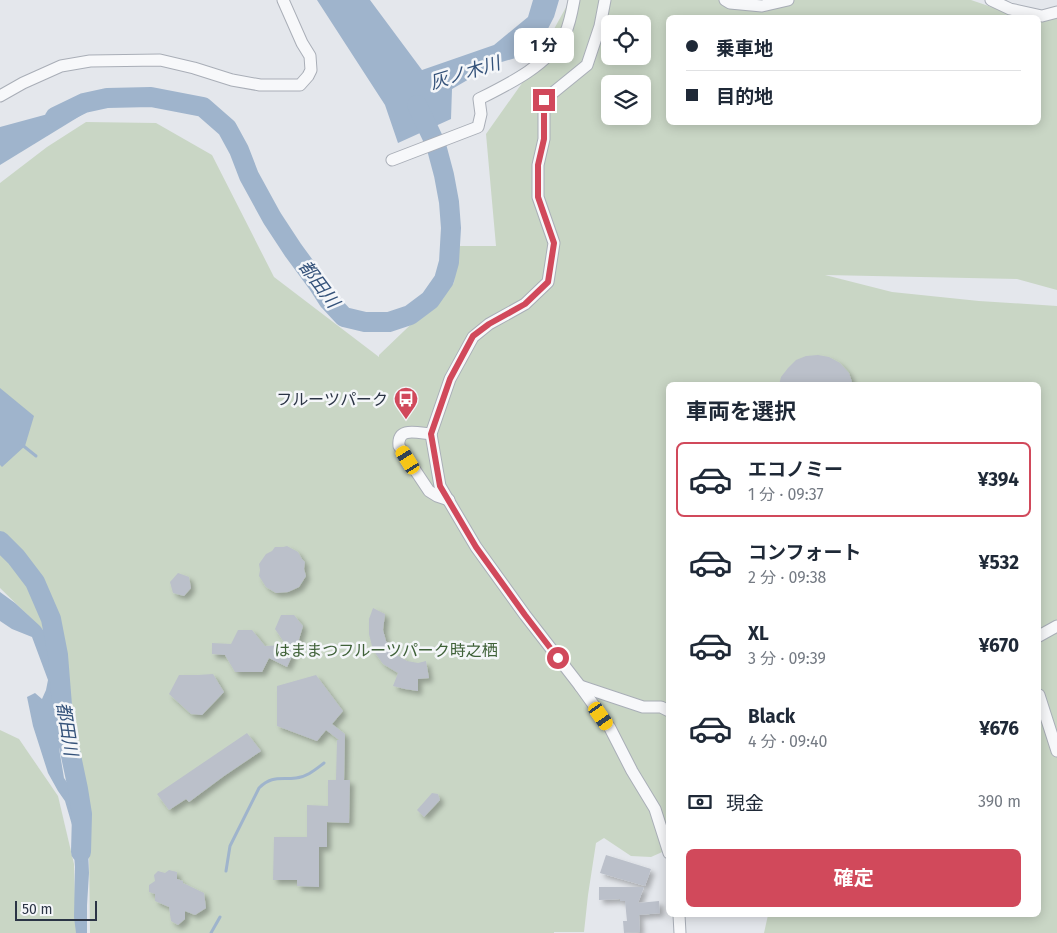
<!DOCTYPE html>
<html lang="ja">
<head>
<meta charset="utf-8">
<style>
	body { margin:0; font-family:"Fira Sans","Noto Sans JP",sans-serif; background:#f6f6f7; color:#1f2937; height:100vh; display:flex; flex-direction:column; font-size:19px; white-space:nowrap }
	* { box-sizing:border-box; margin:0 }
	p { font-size:16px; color:#747a83 }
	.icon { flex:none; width:28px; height:28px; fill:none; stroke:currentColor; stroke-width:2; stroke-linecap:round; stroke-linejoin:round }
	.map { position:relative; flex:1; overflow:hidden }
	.side { position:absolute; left:666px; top:382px; width:375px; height:535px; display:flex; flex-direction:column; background:#fff; border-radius:8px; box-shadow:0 2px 12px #0003 }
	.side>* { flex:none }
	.top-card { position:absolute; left:666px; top:15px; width:375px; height:110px; border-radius:8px; box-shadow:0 2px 12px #0003; display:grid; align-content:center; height:110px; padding:0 20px; background:#fff }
	.controls { position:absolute; left:601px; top:15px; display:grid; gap:10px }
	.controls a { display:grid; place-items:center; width:50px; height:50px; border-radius:8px; background:#fff; box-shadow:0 2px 12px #0003; font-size:25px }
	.scale { position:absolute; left:15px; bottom:12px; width:82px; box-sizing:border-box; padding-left:5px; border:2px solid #2b3445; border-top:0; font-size:14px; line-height:18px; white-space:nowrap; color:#2b3445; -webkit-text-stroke:4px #f4f6f9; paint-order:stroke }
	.end { position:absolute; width:22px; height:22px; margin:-11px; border:6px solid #d1495b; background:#fff; box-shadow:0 0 0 2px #fff }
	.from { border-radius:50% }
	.bubble { position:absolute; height:35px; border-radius:8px; background:#fff; box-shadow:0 2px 12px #0003; font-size:16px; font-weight:700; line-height:35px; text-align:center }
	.car { position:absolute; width:15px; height:30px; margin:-15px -8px; border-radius:6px; box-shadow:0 0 4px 1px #0007; background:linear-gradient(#f5c518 24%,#345 0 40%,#f5c518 0 76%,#345 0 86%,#f5c518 0) }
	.top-card b { display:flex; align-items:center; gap:18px; height:48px; font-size:19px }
	.top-card b+b { border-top:1px solid #e0e1e3 }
	.top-card i { width:12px; height:12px; background:#1f2937 }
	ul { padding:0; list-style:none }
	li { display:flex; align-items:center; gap:15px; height:75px; margin:0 10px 8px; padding:0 10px; border:2px solid transparent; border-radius:8px }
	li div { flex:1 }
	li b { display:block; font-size:19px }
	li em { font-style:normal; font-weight:700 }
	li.current { border-color:#d1495b }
	li>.icon { width:45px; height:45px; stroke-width:1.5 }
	h2 { padding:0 20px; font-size:22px; line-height:60px }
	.pay { display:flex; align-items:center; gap:12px; height:55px; padding:0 20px; font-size:19px }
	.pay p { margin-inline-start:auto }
	.action { display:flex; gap:10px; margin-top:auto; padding:10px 20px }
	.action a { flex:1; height:58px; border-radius:8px; background:#d1495b; color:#fff; font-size:20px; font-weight:700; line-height:58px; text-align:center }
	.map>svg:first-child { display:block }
	.green { fill:#c9d6c5; fill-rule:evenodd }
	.water { fill:#9fb4cc }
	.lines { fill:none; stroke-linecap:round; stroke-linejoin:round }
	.stream { stroke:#9fb4cc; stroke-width:3 }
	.river { stroke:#9fb4cc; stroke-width:20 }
	.building { fill:#bbc0ca; filter:url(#shadow) }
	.minor-casing { stroke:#a9aeb7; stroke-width:13 }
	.minor { stroke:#f7f8fa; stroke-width:11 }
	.route { stroke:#d1495b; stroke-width:6 }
	.labels { text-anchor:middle; stroke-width:5; stroke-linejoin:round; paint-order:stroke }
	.poi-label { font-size:16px; fill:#2b3445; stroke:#f4f6f9; text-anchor:end }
	.park-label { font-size:16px; fill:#3f6138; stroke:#f4f6f9 }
	.water-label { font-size:18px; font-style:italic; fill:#34527a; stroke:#f4f6f9 }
</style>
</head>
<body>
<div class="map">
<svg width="1057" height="933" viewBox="0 0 1057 933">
	<defs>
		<filter id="shadow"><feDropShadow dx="4" dy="4" stdDeviation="2.5" flood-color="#0004"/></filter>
	</defs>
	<rect width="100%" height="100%" fill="#e4e7ec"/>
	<g class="green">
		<path d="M570 0H971L1021 17 669 18V122H1039V18L1057 14V290L1017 279 825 275 892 292 979 301 1057 306V933H764L768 915H1039V385H669V849L651 857 631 856 604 838 596 843 588 895 584 932H554V933H90L89 851 68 725 43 630 0 588V183L47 147 86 122 156 123 212 155 274 277 379 357V355L454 283 457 246H496L486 134 532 69ZM610 24H642V56H610ZM610 84H642V116H610Z"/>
		<path d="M0 730 19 739 58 796 74 864 76 933H0Z"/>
	</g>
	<g class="water">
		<path d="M317 0H370L422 70 494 45 528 17 533 0H559L554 17 536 52 495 64 452 89 451 119 398 143 385 105Z"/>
		<path d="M107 98 80 116 0 165V127Z"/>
		<path d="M0 388 34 416 25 446 2 467 0 465Z"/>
		<path d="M0 592 15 603 40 626 52 642 56 664V696L54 709 61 737 59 748 64 778 73 791 88 850 89 873 87 905V933H76L74 917 75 867 72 825 65 801 58 791 48 773 33 726 27 697 35 693 42 699 46 690 48 680 32 637 12 629 0 621Z"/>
	</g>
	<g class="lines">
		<g class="stream">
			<path d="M21 444 36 456"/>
			<path d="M226 871 230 846 259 788C272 775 281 780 296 778 307 777 316 769 324 763"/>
			<path d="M211 933 220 917"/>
		</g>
		<g class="river">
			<path d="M55 117 84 103 107 98 151 97 203 107 227 128 239 150 249 176 272 218 293 250 318 284 329 301 344 317 365 322H389L410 315 430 300 444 280 449 262 451 228 449 202 444 175 436 145 417 105"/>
			<path d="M0 541 16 557 35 582 51 619 58 655 63 718 78 789 82 814 81 852"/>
		</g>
	</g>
	<g class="building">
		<path d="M818 355 829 357 840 363 849 373 853 385H779L781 377 788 368 796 360 806 356Z"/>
		<path d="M287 546 298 552 302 559 305 562 304 569 306 576 299 587 288 592 276 593 266 587 259 576 260 570 259 564 266 554 272 551 275 547H283Z"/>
		<path d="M178 573 189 577 191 588 184 596 173 593 170 582Z"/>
		<path d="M373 608 385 614 383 630 386 641 395 654 407 661 418 663 426 661 429 678 418 679V691L405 689 393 686 398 673 383 664 373 650 369 634V619Z"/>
		<path d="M281 615H294L303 626 298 643 287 667 269 658 262 672H235L225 655 212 654V643L231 644 238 630H252L265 646 286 645 275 629Z"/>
		<path d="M213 674 224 692 202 715 191 714 169 694 179 675H197Z"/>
		<path d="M316 675 343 711 332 724 345 734 344 780H350L349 823 327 822V847H319V887L297 886V880H273L274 837H307V805L328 806V780H336L337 740H339L326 730 317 741 277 726V686Z"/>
		<path d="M247 733 261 751 224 776 189 802 186 799 169 810 157 794Z"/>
		<path d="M432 793 438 794 440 800 424 817 417 810Z"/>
		<path d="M606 855 651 869 645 886 600 873Z"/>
		<path d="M169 870 177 872V879L183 881V883L204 893 206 908 195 915 185 911V919L178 925 171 921 169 907 155 901V894L149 892V885L155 881 154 875 158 871 165 873Z"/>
		<path d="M599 887H644L638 903 659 901 660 913 639 915 640 932 624 933 623 921H627L625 901H620V899L599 900Z"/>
	</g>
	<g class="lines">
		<defs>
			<g id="minor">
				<path d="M605 0 600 26 587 65 544 100V139L538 165V197L554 243 548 282 525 304 489 324 473 337 450 379 431 434 440 486 476 547 525 615 580 686 610 728 632 771 655 809 669 853"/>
				<path d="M725 0 730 3 762 6 788 0"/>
				<path d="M991 0 1010 9 1042 16 1057 12"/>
				<path d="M0 96 23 83 61 66 90 61 160 60 194 68 232 80 260 85H300L308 76 311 70 310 56 302 43 283 0"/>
				<path d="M392 160 478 127 481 114 479 99C509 84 548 65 565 34 570 23 572 11 574 0"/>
				<path d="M431 434C418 433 397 426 399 446L429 491 437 496 449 500"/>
				<path d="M1039 636 1057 626"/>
				<path d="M580 686 643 707H661L669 711"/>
				<path d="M1039 695 1057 751"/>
				<path d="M679 915 680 933"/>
			</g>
		</defs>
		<use href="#minor" class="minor-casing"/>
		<use href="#minor" class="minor"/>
	</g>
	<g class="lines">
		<path class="route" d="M544 100V139L538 165V197L554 243 548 282 525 304 489 324 473 336 450 379 431 434 440 486 476 547 525 615 558 658"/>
	</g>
	<defs>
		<symbol id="bus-pin" viewBox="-11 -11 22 30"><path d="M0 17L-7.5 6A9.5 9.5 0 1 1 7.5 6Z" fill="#d1495b" stroke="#f4f6f9"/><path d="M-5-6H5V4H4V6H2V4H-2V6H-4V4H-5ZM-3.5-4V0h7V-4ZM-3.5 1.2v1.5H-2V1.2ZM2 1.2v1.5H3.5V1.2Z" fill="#fff"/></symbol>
	</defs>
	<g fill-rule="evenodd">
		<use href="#bus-pin" x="392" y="385" width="28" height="38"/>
	</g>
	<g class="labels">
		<g class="poi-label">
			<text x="388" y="405">フルーツパーク</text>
		</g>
		<g class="park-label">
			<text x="386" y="656">はままつフルーツパーク時之栖</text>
		</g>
		<g class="water-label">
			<text transform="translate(465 73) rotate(-17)" y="6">灰ノ木川</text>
			<text transform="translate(319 284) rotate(53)" y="6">都田川</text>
			<text transform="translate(67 729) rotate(81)" y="6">都田川</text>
		</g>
	</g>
</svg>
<div class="controls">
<a><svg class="icon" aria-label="locate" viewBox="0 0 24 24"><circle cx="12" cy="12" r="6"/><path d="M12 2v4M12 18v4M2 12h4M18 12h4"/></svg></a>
<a><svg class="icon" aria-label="layers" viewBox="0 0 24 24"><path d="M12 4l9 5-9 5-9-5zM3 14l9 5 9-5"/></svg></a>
</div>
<div class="scale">50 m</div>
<i class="end from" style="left:558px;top:658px"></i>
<i class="end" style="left:544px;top:100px"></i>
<div class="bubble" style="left:514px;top:28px;width:60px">1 分</div>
<i class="car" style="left:408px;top:460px;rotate:328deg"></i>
<i class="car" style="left:601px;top:716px;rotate:145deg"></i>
<div class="top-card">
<b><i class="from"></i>乗車地</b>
<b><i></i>目的地</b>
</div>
<section class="side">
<h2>車両を選択</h2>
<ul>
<li class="current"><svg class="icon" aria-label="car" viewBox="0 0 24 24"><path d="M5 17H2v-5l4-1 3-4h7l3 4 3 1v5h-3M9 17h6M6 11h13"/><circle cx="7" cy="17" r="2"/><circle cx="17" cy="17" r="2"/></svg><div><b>エコノミー</b><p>1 分 · 09:37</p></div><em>¥394</em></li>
<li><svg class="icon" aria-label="car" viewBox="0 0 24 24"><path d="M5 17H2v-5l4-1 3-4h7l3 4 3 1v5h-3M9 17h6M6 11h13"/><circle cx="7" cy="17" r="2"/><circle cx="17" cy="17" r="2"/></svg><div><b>コンフォート</b><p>2 分 · 09:38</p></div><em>¥532</em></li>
<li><svg class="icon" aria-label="car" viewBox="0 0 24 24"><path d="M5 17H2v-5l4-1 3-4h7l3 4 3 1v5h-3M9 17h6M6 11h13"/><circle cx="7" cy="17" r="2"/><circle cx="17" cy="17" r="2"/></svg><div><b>XL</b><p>3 分 · 09:39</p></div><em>¥670</em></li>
<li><svg class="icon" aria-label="car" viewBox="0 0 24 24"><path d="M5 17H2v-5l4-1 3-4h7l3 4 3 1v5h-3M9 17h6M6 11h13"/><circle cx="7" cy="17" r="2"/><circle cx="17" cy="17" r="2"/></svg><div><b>Black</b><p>4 分 · 09:40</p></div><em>¥676</em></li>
</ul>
<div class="pay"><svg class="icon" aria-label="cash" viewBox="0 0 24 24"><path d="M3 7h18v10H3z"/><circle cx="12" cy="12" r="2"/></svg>現金<p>390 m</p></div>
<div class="action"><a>確定</a></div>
</section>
</div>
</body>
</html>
